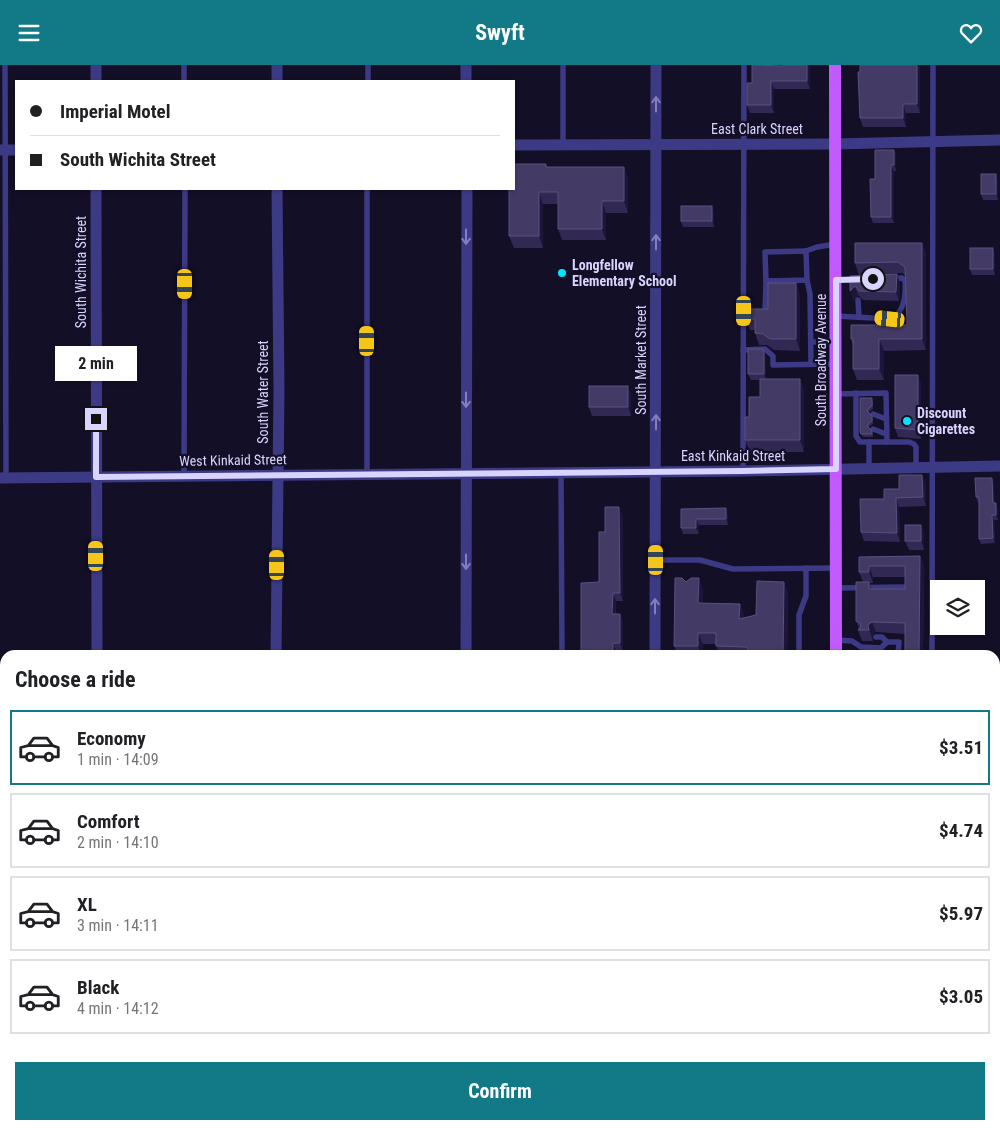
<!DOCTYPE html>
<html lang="en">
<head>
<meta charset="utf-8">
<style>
	body { margin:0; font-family:"Roboto Condensed",sans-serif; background:#f6f6f6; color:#202124; height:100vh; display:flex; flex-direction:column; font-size:19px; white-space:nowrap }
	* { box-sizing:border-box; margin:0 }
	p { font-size:16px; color:#757577 }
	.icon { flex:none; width:28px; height:28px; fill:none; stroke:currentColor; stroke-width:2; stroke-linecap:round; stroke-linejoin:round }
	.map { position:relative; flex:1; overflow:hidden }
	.side { position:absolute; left:0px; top:585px; width:1000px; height:480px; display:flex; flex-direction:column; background:#fff; border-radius:15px 15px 0 0; box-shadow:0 1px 4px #0004 }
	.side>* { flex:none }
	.guide { position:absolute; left:15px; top:15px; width:500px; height:110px; border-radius:0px; box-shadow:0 1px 4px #0004; display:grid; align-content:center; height:110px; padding:0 15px; background:#fff }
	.buttons { position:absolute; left:930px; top:515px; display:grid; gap:10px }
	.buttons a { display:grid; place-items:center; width:55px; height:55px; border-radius:0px; background:#fff; box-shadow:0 1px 4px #0004; font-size:25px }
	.end { position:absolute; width:22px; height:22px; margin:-11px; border:6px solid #d9d4ff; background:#111; box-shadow:0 0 0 2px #111 }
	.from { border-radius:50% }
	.bubble { position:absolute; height:35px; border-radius:0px; background:#fff; box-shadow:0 1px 4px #0004; font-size:16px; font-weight:700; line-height:35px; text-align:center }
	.car { position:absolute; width:15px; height:30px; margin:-15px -8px; border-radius:6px; box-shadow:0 0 4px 1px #0007; background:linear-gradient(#f5c518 24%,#345 0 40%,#f5c518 0 76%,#345 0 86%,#f5c518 0) }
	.guide b { display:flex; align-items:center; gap:18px; height:48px; font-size:19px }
	.guide b+b { border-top:1px solid #e0e0e0 }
	.guide i { width:12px; height:12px; background:#202124 }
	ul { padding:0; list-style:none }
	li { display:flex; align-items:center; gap:15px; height:75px; margin:0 10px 8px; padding:0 5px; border:2px solid #e0e0e0; border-radius:0px }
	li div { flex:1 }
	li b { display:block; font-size:19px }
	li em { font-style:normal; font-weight:700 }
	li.current { border-color:#127987 }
	li>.icon { width:45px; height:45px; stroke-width:1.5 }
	h2 { padding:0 15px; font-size:22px; line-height:60px }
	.primary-button { display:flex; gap:10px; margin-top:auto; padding:10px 15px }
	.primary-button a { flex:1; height:58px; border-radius:0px; background:#127987; color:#fff; font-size:20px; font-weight:700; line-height:58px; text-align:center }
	header { display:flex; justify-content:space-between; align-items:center; height:65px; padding:0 15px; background:#127987; color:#fff; font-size:22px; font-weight:700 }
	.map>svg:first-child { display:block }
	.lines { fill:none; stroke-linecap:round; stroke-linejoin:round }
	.service { stroke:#3d3a85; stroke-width:5.5 }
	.minor { stroke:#3d3a85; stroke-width:11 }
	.secondary { stroke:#6f6bff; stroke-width:12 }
	.primary { stroke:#c25bff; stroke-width:12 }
	.wall { fill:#312854; fill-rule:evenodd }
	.shaded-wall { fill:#1d163a }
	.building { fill:#433a66; stroke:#5a527e }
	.oneway { stroke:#837fbc }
	.route { stroke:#d9d4ff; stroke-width:6 }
	.poi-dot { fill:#00e5ff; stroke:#130f26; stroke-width:2 }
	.labels { text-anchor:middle; stroke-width:4.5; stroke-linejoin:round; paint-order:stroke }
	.street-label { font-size:14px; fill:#d9d4ff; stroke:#130f26 }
	.poi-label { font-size:14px; font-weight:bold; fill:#d9d4ff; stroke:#130f26; text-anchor:start }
</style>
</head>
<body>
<header><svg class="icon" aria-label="menu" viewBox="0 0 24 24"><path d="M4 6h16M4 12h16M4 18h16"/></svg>Swyft<svg class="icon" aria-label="heart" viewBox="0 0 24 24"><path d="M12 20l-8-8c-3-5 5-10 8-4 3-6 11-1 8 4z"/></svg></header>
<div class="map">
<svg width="1000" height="1065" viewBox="0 0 1000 1065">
	<rect width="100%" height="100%" fill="#130f26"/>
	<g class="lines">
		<g class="service">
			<path d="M5 0 6 413"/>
			<path d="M184 0V16"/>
			<path d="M563 0V79"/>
			<path d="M368 16V0"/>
			<path d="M806 186 817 182 836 179"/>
			<path d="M807 215 806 186 765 187 766 216 807 215 810 229 811 299"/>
			<path d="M836 215H856"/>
			<path d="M858 235 859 252"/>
			<path d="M765 247 766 216"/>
			<path d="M836 251 890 254C905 248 906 230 905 216L902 213 893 214"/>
			<path d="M811 277H836"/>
			<path d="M743 285 765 284 773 291V300L835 299"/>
			<path d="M856 328V371L860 377H909L914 379 916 382V402"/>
			<path d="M836 329 886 328 887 377"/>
			<path d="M873 349 886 354"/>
			<path d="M873 364 886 369"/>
			<path d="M869 377V403"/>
			<path d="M743 406 744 0"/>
			<path d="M561 407 562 590"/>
			<path d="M367 409V124"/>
			<path d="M184 411 185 124"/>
			<path d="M656 495H700L733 504 836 503"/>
			<path d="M836 523 904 522"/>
			<path d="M876 572H882L887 577"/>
			<path d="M836 575 852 576 861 582 881 583 887 577H899L898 590"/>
			<path d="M799 590V550L806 531V503"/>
			<path d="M932 590 933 0"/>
			<path d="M995 988H1000"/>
		</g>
		<g class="minor">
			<path d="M277 0V16"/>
			<path d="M466 0V16"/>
			<path d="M96 16V0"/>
			<path d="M514 80 835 79 1000 75"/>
			<path d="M0 85H16"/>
			<path d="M96 124 97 590"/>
			<path d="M0 413 743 406 1000 401"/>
			<path d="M276 590 279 326 277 124"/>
			<path d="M466 590 467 124"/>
			<path d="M655 590 656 0"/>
			<path d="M278 1060V1065"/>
			<path d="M466 1060V1065"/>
			<path d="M653 1065V1060"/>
		</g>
		<g class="secondary">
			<path d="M995 1058H1000"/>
			<path d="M253 1065H255"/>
			<path d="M665 1065 676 1060"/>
		</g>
		<g class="primary">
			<path d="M835 0 836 590"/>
			<path d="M826 1065V1060"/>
			<path d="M846 1065V1060"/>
		</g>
	</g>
	<g class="wall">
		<path d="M783 0H810V24H774V48H750L747 40 752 18 783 1Z"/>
		<path d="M860 0H920V48H906V62H863L860 53Z"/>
		<path d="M894 85 896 91V106H894V158H873L871 152 875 114Z"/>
		<path d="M546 99 547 102H624L628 114V148H606V175H562L558 164V139H543V183H514L509 171Z"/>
		<path d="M998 115V135H983L981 129Z"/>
		<path d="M714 147V162H683L681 156Z"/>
		<path d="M922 178 926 189V285L884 286V315H857L853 304V281L851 274 907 260 905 210 902 208 859 210 855 198Z"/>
		<path d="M995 189V210H972L970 204Z"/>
		<path d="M897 209 900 218 899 236 863 235 858 230 853 235 850 226V211Z"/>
		<path d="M800 230V286L774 285 767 280H759L755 268V265H750L746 254 768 244Z"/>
		<path d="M766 291V314H800L804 326V387H750L745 375 760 332V315H751L748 309Z"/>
		<path d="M918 310 921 319V374L898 372 895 363Z"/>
		<path d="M631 330V351H592L589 342Z"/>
		<path d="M860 333 873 336V344L870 346 869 348 873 354V359L870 361 869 363 873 369V372H863L860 367Z"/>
		<path d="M922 410 926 419V441L899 442 900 477 864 476 861 467 884 434Z"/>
		<path d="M994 418V438L998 444V455H994L995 478 981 479 979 474V438H978L976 432Z"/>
		<path d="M681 444 728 449V460H699V469H683L681 463Z"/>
		<path d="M623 451V536H616V549H620L623 557V586H616V590H581L599 517Z"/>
		<path d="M921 460 924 469V485H909L905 476Z"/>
		<path d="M920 491 924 502 923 590H905V569L876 567 872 570 873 576H862L858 565 859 563 856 556 863 517 859 507V492ZM873 512H905V524H872L869 518H873Z"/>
		<path d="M686 517 703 524V538L740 539 744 550V553L756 550 784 517 788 528 787 590H719L716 579H703L702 590H678L674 581Z"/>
	</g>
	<g class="shaded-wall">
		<path d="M807 0H810V24L807 16Z"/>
		<path d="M917 0H920V48L917 39Z"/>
		<path d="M771 16 774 24V48L771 40Z"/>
		<path d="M903 39 906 48V62L903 53Z"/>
		<path d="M894 85 896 91V106L894 100Z"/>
		<path d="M891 100 894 106V158L891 152Z"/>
		<path d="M624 102 628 114V148L624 136Z"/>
		<path d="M996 109 998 115V135L996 129Z"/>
		<path d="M539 127 543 139V183L539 171Z"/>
		<path d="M602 136 606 148V175L602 164Z"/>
		<path d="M712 141 714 147V162L712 156Z"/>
		<path d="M922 178 926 189V285L922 274Z"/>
		<path d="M993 183 995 189V210L993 204Z"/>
		<path d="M897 209 900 218 899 236 896 227Z"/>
		<path d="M796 218 800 230V286L796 274Z"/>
		<path d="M855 221 858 230 853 235 850 226Z"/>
		<path d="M879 274 884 286V315L879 304Z"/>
		<path d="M764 285 766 291V315L764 309Z"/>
		<path d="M918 310 921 319V374L918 365Z"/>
		<path d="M800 314 804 326V387L800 375Z"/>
		<path d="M628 321 631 330V351L628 342Z"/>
		<path d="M922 410 926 419V441L923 432Z"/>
		<path d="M992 413 994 418 995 444 993 438Z"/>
		<path d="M896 433 899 442 900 477 897 468Z"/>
		<path d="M996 438 998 444V455L996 450Z"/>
		<path d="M619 442 623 451V536L620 528Z"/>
		<path d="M726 443 728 449V460L726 454Z"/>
		<path d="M992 450 994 455 995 478 993 473Z"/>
		<path d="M696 454 699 460V469L696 463Z"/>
		<path d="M921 460 924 469V485L921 476Z"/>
		<path d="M920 491 924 502 923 590H919Z"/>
		<path d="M869 501 873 512V518L869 507Z"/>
		<path d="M699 513 703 524V550L698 538Z"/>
		<path d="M784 517 788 528 787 590H783Z"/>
		<path d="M613 528 616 536 615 557 612 549Z"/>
		<path d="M740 539 744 550V566L739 554Z"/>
		<path d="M620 549 623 557V586L620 578Z"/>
		<path d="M872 557 876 567 872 570 873 576 868 560Z"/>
		<path d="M698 568 703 579 702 590H701L698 581Z"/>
		<path d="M613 578 616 586V590H613Z"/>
	</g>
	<g class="building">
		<path d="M752 0 783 1V0H807V16H771V40H747V18H752Z"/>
		<path d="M860 0H917V39H903V53H860L858 7H860Z"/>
		<path d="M875 85H894V100H891V152H871L870 114H875Z"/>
		<path d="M514 99H546V102H624V136H602V164H558V127H539V171H509V124H514Z"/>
		<rect x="981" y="109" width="15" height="20"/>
		<rect x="681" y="141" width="31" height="15"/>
		<path d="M855 178H922V274H879V304H853V274H851V260H907L905 202 898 197 855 198Z"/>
		<rect x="970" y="183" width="23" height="21"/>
		<path d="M897 209 896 227 859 226 855 221 850 226V211Z"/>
		<path d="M768 218H796V274H770L763 269 755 268V254H746V244H768Z"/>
		<path d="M748 284H762L764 285V309H748Z"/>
		<path d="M895 310H918V365L895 363Z"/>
		<path d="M760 314H800V375H745V352H749V332H760Z"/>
		<rect x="589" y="321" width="39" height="21"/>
		<path d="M860 333H872V341L869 343 867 346 872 351V356L869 358 867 361 872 366V369H861L860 367Z"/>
		<path d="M899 410H922L923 432 896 433 897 468 861 467 860 434H884V424H899Z"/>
		<path d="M975 413H992L993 438H996V450H992L993 473 979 474V432H976Z"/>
		<path d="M605 442H619L620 528H613L612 549H620V578H613V590H581V518L599 517V467H605Z"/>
		<path d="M726 443V454H696V463H681V444Z"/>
		<rect x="905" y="460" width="16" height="16"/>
		<path d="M920 491 919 590H905V558L872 557 868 560 869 565H858L861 561 860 558 856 556V517H869V524H905V501H869V507H859V492Z"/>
		<path d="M675 513H682L686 517 691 513H699L698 538 740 539 739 554 756 550 757 516 784 517 783 590H749L747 582 716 581V568H698V581H674Z"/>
	</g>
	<defs><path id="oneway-shaft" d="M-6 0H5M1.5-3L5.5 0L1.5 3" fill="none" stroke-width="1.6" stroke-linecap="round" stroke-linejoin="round" transform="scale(1.25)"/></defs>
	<g class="oneway">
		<use href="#oneway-shaft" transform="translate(656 39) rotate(-90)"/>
		<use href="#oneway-shaft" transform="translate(466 172) rotate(90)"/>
		<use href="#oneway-shaft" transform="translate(656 177) rotate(-90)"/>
		<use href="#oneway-shaft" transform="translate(466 335) rotate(90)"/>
		<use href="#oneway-shaft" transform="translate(656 357) rotate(-90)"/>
		<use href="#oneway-shaft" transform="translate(466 497) rotate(90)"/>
		<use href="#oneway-shaft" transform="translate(655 541) rotate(-90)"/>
	</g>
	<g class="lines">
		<path class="route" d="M96 354V412L743 406 836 404V215L873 214"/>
	</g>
	<g class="poi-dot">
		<circle cx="562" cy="208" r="5"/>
		<circle cx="907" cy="356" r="5"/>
	</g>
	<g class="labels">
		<g class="street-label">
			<text x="757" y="69">East Clark Street</text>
			<text transform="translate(81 207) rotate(-90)" y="5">South Wichita Street</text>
			<text transform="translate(641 295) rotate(-90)" y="5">South Market Street</text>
			<text transform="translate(821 295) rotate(-90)" y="5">South Broadway Avenue</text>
			<text transform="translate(263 327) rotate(-90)" y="5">South Water Street</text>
			<text x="733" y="396">East Kinkaid Street</text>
			<text transform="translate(233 395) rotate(-1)" y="5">West Kinkaid Street</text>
		</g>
		<g class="poi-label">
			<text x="572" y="205">Longfellow<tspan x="572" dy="16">Elementary School</tspan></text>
			<text x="917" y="353">Discount<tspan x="917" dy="16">Cigarettes</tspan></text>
		</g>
	</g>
</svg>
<div class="buttons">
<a><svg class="icon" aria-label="layers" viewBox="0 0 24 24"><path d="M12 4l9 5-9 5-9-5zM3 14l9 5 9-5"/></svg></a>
</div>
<i class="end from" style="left:873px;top:214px"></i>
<i class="end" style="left:96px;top:354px"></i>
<div class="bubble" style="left:55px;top:281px;width:82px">2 min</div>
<i class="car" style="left:185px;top:219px;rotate:180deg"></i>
<i class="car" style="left:744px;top:246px;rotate:180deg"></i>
<i class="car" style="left:890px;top:254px;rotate:276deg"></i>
<i class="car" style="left:367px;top:276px;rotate:0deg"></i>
<i class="car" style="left:96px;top:491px;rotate:0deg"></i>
<i class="car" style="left:656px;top:495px;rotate:0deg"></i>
<i class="car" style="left:277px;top:500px;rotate:0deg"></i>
<div class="guide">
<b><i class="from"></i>Imperial Motel</b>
<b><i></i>South Wichita Street</b>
</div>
<section class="side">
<h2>Choose a ride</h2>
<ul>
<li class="current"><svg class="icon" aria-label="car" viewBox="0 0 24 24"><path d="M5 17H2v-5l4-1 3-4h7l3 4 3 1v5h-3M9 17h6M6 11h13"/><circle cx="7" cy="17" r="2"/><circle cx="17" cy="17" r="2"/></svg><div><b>Economy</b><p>1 min · 14:09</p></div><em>$3.51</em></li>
<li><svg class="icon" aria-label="car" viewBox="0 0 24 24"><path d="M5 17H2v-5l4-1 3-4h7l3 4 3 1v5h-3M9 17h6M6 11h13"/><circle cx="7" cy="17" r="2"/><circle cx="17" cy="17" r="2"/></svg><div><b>Comfort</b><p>2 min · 14:10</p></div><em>$4.74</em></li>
<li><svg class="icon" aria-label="car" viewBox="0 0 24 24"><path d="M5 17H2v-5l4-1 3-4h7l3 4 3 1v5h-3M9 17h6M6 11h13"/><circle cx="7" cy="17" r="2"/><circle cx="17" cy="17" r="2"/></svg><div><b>XL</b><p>3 min · 14:11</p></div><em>$5.97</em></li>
<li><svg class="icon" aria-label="car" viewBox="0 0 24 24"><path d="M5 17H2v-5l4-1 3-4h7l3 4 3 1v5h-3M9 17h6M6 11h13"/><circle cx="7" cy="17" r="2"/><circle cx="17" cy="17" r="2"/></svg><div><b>Black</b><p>4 min · 14:12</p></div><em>$3.05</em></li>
</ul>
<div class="primary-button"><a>Confirm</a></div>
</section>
</div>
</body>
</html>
